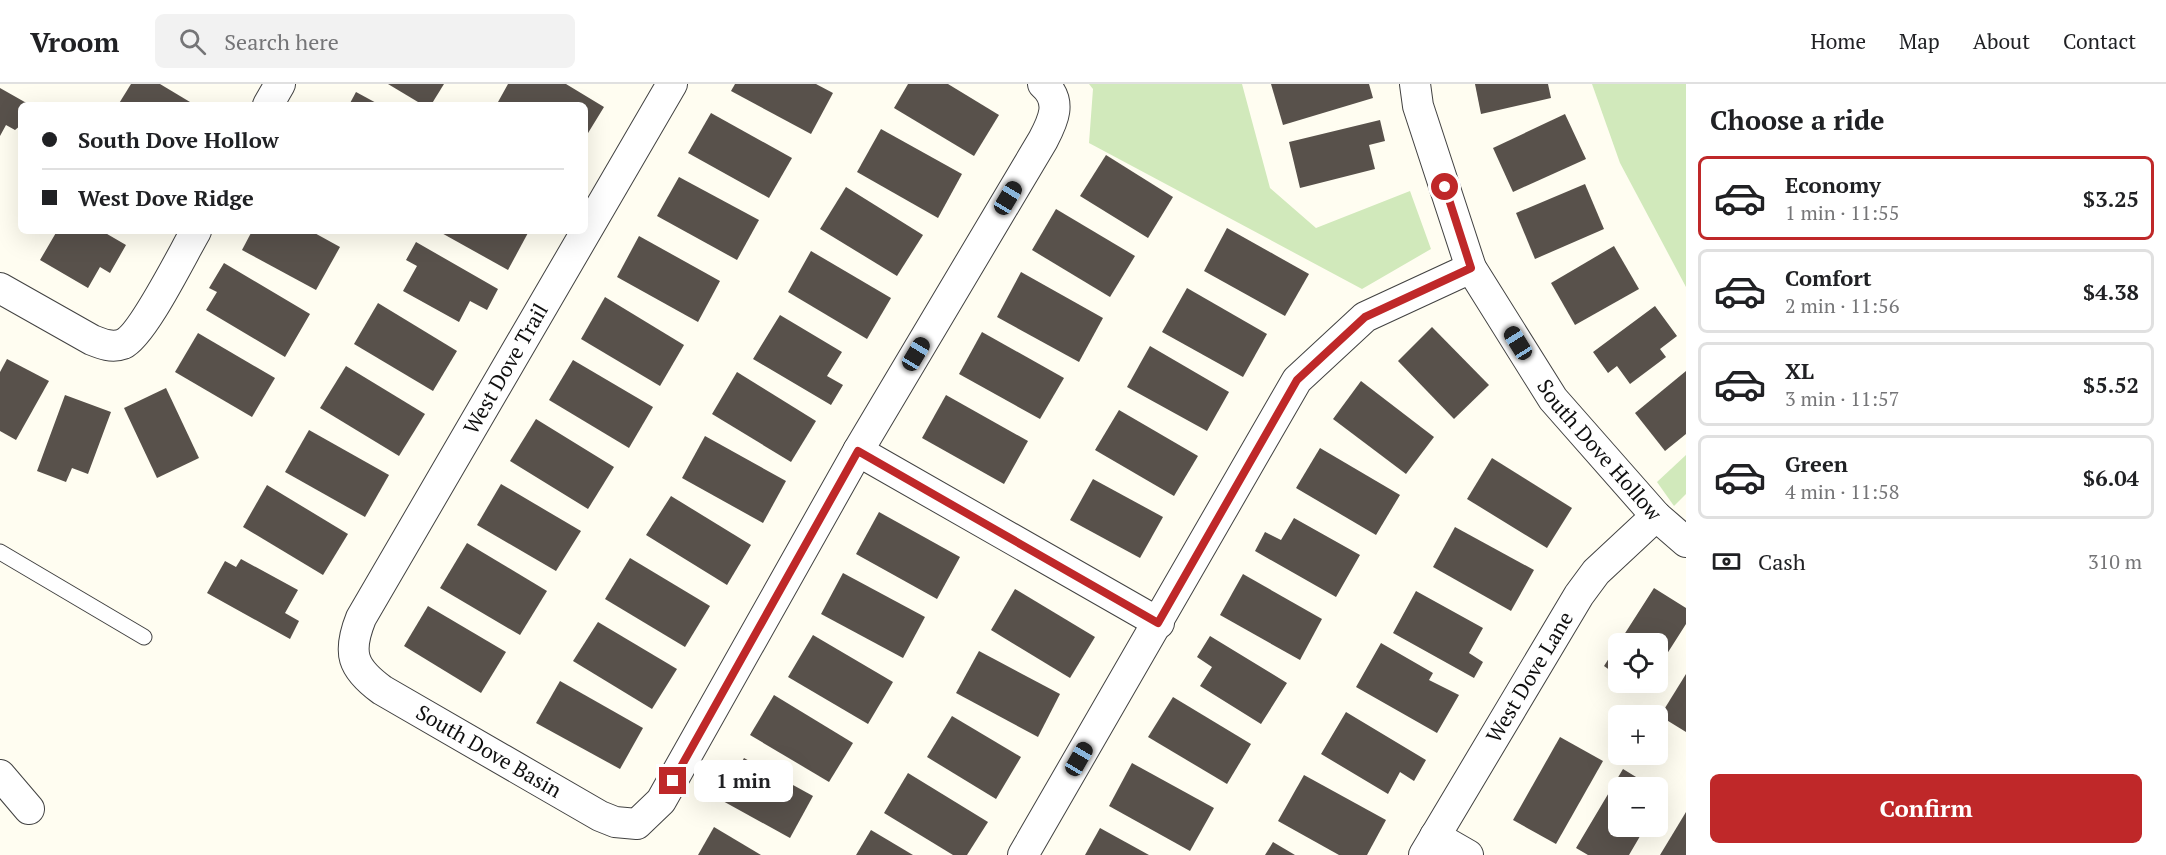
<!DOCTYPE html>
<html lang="en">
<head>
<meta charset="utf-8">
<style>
	body { margin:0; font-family:"PT Serif",serif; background:#f2f2f2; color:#202124; height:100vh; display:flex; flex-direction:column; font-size:22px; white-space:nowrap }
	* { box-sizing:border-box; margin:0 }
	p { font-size:20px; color:#757577 }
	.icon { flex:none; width:33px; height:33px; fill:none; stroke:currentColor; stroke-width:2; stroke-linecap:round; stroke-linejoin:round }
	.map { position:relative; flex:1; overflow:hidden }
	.details { display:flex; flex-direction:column; background:#fff; width:480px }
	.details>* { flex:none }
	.guide { position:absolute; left:18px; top:18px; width:570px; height:132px; border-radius:9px; box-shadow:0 6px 24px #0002; display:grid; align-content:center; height:132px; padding:0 24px; background:#fff }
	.tools { position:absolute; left:1608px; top:549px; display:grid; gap:12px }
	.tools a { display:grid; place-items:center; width:60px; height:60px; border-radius:9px; background:#fff; box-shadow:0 6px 24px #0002; font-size:30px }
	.end { position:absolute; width:27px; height:27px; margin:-14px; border:8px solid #bf2829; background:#fff; box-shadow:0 0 0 3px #fff }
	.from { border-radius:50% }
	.bubble { position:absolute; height:42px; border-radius:9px; background:#fff; box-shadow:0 6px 24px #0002; font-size:20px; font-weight:700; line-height:42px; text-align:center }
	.car { position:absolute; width:18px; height:36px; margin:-18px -9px; border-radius:8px; box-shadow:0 0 4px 2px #0007; background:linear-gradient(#222 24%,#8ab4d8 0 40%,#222 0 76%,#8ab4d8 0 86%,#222 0) }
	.guide b { display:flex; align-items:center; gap:21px; height:57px; font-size:22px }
	.guide b+b { border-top:2px solid #e0e0e0 }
	.guide i { width:15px; height:15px; background:#202124 }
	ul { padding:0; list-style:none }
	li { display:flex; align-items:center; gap:18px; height:84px; margin:0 12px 9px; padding:0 12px; border:3px solid #e0e0e0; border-radius:9px }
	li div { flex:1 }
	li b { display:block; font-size:22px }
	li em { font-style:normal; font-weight:700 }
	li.selected { border-color:#bf2829 }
	li>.icon { width:54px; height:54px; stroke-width:1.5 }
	h2 { padding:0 24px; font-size:27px; line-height:72px }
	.pay { display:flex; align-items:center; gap:15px; height:66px; padding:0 24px; font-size:22px }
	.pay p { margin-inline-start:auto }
	.button { display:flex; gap:12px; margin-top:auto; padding:12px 24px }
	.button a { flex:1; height:69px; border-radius:9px; background:#bf2829; color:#fff; font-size:24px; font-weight:700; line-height:69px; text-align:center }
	header { display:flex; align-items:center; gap:36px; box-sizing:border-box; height:84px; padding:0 30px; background:#fff; border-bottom:2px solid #e0e0e0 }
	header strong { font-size:28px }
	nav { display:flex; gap:33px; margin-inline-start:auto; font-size:21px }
	.search { width:420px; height:54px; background:#f2f2f2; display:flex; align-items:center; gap:15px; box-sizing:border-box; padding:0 21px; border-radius:9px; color:#757577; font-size:22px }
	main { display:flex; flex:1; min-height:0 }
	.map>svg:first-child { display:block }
	.green { fill:#d1e9bb }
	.building { fill:#58514b }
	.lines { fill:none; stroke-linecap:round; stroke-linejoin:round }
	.service-casing { stroke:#424242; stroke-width:17 }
	.minor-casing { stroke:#424242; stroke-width:32 }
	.service { stroke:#fff; stroke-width:15 }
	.minor { stroke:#fff; stroke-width:30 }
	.route { stroke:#bf2829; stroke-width:8 }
	.labels { text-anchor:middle; stroke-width:6; stroke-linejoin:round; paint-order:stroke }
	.street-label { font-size:21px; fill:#0f0f0f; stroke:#fff }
</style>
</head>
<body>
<header>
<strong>Vroom</strong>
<div class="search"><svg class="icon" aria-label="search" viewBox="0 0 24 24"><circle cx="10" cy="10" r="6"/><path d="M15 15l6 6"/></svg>Search here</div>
<nav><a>Home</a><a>Map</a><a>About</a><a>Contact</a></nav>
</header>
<main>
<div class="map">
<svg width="1686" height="771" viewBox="0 0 1686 771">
	<rect width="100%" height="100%" fill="#fffdf1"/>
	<g class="green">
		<path d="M1089 0H1242L1270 104 1316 144 1410 107 1431 165 1362 205 1089 59 1093 5Z"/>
		<path d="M1592 0H1686V203L1620 79Z"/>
		<path d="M1686 371V410L1674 422 1657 398Z"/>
	</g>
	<g class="building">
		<path d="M131 0H160L195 21H118Z"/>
		<path d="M388 0H444L431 21H423Z"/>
		<path d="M508 0H566L604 23 585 54V21H503L498 18Z"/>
		<path d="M735 0H816L833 9 811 50 731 7Z"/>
		<path d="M908 0H948L999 31 974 72 894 24Z"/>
		<path d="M1271 0H1369L1373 14 1283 41Z"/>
		<path d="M1475 0H1548L1551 14 1481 30Z"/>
		<path d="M0 4 30 21H21V41L15 46 6 41 0 52Z"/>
		<path d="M356 8 380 21H349Z"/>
		<path d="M711 29 792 74 769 114 688 69Z"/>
		<path d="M1565 30 1586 75 1513 108 1493 64Z"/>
		<path d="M1380 36 1385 57 1369 61 1375 85 1300 104 1289 58Z"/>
		<path d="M881 45 962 90 938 134 857 88Z"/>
		<path d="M1106 71 1173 113 1148 154 1080 112Z"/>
		<path d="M679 93 759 136 737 176 657 132Z"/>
		<path d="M1585 100 1604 145 1535 175 1516 129Z"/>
		<path d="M846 103 923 151 897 192 820 145Z"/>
		<path d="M1056 125 1135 172 1110 213 1032 166Z"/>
		<path d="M1227 144 1309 190 1285 232 1204 187Z"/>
		<path d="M57 147H102L126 161 110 189 100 183 88 204 40 176Z"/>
		<path d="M252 147H311L340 163 316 206 242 166Z"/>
		<path d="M438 147H529L508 186Z"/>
		<path d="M639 152 720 197 698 238 617 193Z"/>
		<path d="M416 158 498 205 487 226 470 217 459 238 403 207 417 182 406 176Z"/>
		<path d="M1614 162 1639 205 1575 241 1551 199Z"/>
		<path d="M811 167 891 214 867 255 788 208Z"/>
		<path d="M224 179 310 230 285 273 206 226 217 208 209 204Z"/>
		<path d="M1021 188 1103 234 1079 278 997 233Z"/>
		<path d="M1187 204 1267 250 1243 293 1162 248Z"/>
		<path d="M605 213 684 261 660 302 581 255Z"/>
		<path d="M378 219 457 267 433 307 354 260Z"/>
		<path d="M1655 222 1677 252 1660 265 1666 273 1630 300 1617 282 1608 289 1593 268Z"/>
		<path d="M780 231 842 268 827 292 843 301 831 321 753 275Z"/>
		<path d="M1432 243 1489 301 1454 335 1398 277Z"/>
		<path d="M982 248 1064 294 1040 335 959 290Z"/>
		<path d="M198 249 275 294 252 333 175 288Z"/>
		<path d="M1150 262 1229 308 1207 347 1127 303Z"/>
		<path d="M7 275 49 297 16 356 0 347V288Z"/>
		<path d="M573 276 653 323 629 364 549 316Z"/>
		<path d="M346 282 425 330 399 372 320 324Z"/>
		<path d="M1686 287V350L1665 367 1635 329Z"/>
		<path d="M737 288 816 337 791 378 712 330Z"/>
		<path d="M1361 297 1434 353 1406 390 1333 335Z"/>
		<path d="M166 304 199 374 157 394 124 324Z"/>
		<path d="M65 311 111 328 88 390 72 384 66 398 37 387Z"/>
		<path d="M946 311 1028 357 1004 400 922 354Z"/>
		<path d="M1119 326 1198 372 1174 412 1095 366Z"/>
		<path d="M536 335 614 383 588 425 510 377Z"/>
		<path d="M309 346 389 391 365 433 285 388Z"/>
		<path d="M705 352 786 397 763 439 682 394Z"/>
		<path d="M1320 364 1400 411 1376 451 1296 404Z"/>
		<path d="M1492 374 1572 424 1547 464 1467 415Z"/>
		<path d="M1093 395 1163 433 1140 474 1070 436Z"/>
		<path d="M501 400 581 447 556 487 477 441Z"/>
		<path d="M267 401 348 450 323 491 243 443Z"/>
		<path d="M671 412 751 461 727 501 646 451Z"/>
		<path d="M879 428 960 473 937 515 856 470Z"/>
		<path d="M1294 434 1360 471 1336 513 1255 467 1265 448 1281 456Z"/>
		<path d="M1455 443 1534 486 1511 527 1433 483Z"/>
		<path d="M467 459 547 507 520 551 440 504Z"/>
		<path d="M630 474 710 522 685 563 605 515Z"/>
		<path d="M241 475 298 506 285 529 299 537 290 555 207 509 225 477 236 483Z"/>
		<path d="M843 489 925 533 903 574 821 530Z"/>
		<path d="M1243 490 1322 535 1300 576 1220 531Z"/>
		<path d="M1654 504 1686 524V540L1658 584V560H1618V592L1604 582Z"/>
		<path d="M1015 505 1095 553 1070 594 991 546Z"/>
		<path d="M1416 507 1483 544 1469 569 1483 578 1474 594 1393 549Z"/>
		<path d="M428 522 506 568 481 609 404 562Z"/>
		<path d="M598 538 677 585 652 625 573 577Z"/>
		<path d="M813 551 893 598 868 640 788 593Z"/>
		<path d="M1210 552 1287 599 1261 640 1200 602 1212 583 1197 573Z"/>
		<path d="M1381 559 1433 589 1429 596 1459 611 1437 649 1356 603Z"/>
		<path d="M979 567 1060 610 1038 653 956 609Z"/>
		<path d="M1686 590V648L1660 632Z"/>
		<path d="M560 597 643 644 620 685 536 639Z"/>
		<path d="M774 611 853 659 829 698 750 651Z"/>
		<path d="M1173 613 1251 660 1227 700 1148 653Z"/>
		<path d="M1346 628 1426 676 1414 697 1400 688 1388 710 1321 670Z"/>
		<path d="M952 632 1021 673 996 715 927 673Z"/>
		<path d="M1560 653 1603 677 1556 760 1513 736Z"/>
		<path d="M744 674 813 712 790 754 721 716Z"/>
		<path d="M1132 679 1214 724 1190 767 1109 722Z"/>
		<path d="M1623 685 1654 704H1618V742H1646L1629 771H1588L1576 764Z"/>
		<path d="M908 689 988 738 967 771H953L884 729Z"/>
		<path d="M1304 691 1386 736 1367 771H1339L1278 737Z"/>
		<path d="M1686 728V771H1660Z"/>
		<path d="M714 743 761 771H698Z"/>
		<path d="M1100 744 1149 771H1085Z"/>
		<path d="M871 746 913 771H856Z"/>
		<path d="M1273 758 1295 771H1265Z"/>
	</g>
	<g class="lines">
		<defs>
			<path id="service" d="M0 468 144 553"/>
			<g id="minor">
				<path id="s1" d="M672 0 361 534C347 569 352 584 382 606L600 732 615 738 637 740 661 717 858 367 1043 56C1053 37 1063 17 1043 0"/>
				<path id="s2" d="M1415 0 1418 22 1471 184 1553 315 1656 432 1686 458"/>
				<path d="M268 21 280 0"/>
				<path d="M0 204 92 256C102 260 112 264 123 260 143 251 183 169 196 147"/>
				<path d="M858 367 1159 539"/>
				<path d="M0 691 29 725"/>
				<path d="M1435 752 1468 771"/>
				<path d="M1023 771 1297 296 1365 233 1471 184"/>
				<path id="s3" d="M1424 771 1579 511 1596 488 1656 432"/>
			</g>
		</defs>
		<use href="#service" class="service-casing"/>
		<use href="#minor" class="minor-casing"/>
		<use href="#service" class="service"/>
		<use href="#minor" class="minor"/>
	</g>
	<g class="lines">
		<path class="route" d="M673 697 858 367 1158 539 1297 296 1365 233 1471 184 1445 103"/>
	</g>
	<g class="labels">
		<g class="street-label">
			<text transform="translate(506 285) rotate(-60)" y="7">West Dove Trail</text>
			<text dy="7" stroke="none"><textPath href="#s2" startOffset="416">South Dove Hollow</textPath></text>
			<text dy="7" stroke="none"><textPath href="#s3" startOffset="207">West Dove Lane</textPath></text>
			<text dy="7" stroke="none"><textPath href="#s1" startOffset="825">South Dove Basin</textPath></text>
		</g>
	</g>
</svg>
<div class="tools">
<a><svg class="icon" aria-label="locate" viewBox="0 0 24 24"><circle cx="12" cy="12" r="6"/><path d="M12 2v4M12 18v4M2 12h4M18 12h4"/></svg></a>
<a>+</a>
<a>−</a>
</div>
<i class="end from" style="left:1445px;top:103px"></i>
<i class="end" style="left:673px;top:697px"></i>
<div class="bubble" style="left:694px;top:676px;width:99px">1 min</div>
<i class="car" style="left:1008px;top:114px;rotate:31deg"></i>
<i class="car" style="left:1518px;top:259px;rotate:328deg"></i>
<i class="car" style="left:916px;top:270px;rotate:31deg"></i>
<i class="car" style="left:1079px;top:675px;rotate:30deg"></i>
<div class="guide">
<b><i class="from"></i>South Dove Hollow</b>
<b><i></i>West Dove Ridge</b>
</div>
</div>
<section class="details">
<h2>Choose a ride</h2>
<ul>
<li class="selected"><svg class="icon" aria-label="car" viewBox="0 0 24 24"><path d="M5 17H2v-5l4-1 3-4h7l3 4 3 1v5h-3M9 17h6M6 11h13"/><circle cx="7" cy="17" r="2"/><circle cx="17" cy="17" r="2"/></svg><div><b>Economy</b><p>1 min · 11:55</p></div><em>$3.25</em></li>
<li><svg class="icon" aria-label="car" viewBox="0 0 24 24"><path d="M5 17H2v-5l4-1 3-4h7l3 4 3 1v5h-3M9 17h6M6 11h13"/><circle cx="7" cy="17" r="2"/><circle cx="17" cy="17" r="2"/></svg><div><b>Comfort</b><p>2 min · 11:56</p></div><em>$4.38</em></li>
<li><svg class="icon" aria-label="car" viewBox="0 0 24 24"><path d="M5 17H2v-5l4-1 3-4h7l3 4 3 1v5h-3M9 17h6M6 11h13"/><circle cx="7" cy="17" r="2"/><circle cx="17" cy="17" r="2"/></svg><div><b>XL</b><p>3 min · 11:57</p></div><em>$5.52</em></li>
<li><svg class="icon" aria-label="car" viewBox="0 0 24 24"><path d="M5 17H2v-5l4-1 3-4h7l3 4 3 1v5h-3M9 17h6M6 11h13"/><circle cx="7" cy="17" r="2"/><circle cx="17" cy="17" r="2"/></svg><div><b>Green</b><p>4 min · 11:58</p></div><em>$6.04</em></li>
</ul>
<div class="pay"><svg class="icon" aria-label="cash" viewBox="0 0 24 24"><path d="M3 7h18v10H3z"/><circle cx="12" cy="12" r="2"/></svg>Cash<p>310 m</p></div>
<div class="button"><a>Confirm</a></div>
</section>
</main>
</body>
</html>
